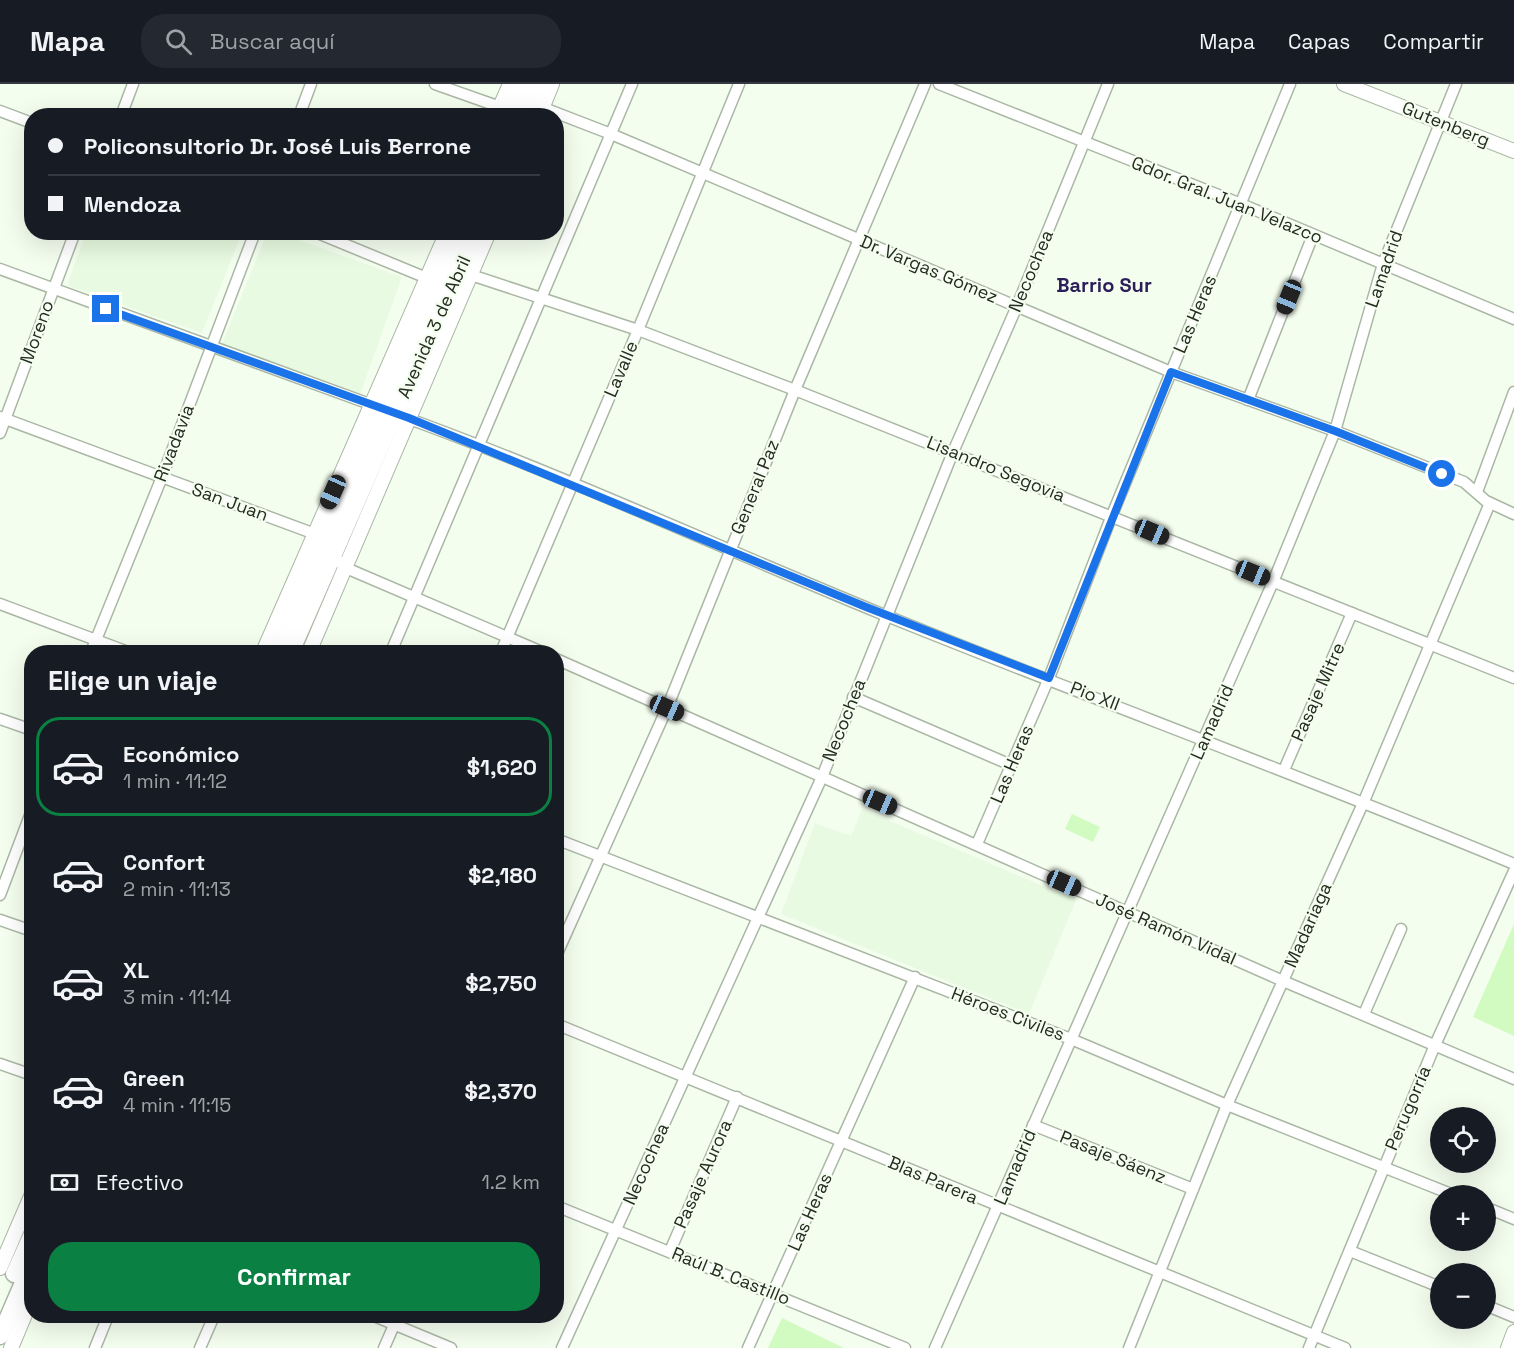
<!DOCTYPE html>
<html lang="es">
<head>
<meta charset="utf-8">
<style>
	body { margin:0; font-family:"Space Grotesk",sans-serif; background:#242831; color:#f1f3f6; height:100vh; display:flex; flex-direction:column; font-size:22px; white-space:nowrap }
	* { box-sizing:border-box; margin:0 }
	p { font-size:20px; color:#9ea1a6 }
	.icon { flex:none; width:33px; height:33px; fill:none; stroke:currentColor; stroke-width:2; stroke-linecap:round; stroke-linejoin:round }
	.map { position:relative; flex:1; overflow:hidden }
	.side { position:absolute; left:24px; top:561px; width:540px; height:678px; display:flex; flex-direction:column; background:#171b24; border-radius:24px; box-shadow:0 6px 24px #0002 }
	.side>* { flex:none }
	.top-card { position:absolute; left:24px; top:24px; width:540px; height:132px; border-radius:24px; box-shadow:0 6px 24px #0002; display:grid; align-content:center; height:132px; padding:0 24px; background:#171b24 }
	.buttons { position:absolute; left:1430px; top:1023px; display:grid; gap:12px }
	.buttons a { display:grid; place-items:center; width:66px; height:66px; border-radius:50%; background:#171b24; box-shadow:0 6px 24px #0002; font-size:30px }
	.end { position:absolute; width:27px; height:27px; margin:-14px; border:8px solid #1a73e8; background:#fff; box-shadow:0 0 0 3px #fff }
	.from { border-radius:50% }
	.car { position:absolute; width:18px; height:36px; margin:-18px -9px; border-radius:8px; box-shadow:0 0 4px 2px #0007; background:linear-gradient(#222 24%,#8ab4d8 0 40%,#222 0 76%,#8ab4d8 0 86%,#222 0) }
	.top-card b { display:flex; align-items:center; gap:21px; height:57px; font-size:22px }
	.top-card b+b { border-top:2px solid #363941 }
	.top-card i { width:15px; height:15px; background:#f1f3f6 }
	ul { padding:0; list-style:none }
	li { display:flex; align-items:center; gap:18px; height:99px; margin:0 12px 9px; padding:0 12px; border:3px solid transparent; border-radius:24px }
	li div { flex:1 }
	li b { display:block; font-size:22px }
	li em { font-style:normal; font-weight:800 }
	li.active { border-color:#0b8043 }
	li>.icon { width:54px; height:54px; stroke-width:1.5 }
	h2 { padding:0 24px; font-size:27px; line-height:72px }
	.pay { display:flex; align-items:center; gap:15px; height:66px; padding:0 24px; font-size:22px }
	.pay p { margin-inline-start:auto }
	.action { display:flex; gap:12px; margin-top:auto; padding:12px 24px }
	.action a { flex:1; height:69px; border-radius:24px; background:#0b8043; color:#fff; font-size:24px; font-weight:800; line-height:69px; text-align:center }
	header { display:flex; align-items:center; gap:36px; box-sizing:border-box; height:84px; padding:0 30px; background:#171b24; border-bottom:2px solid #363941 }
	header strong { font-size:28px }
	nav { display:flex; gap:33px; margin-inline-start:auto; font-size:21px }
	.search { width:420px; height:54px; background:#242831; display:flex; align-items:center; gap:15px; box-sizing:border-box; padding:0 21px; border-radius:24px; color:#9ea1a6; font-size:22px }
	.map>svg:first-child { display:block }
	.built { fill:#e8fae1 }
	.green { fill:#d2fbc1 }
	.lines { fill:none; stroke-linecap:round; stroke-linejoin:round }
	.minor-casing { stroke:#abb7a5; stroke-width:13 }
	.major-casing { stroke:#abb7a5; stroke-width:16 }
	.highway-casing { stroke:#abb7a5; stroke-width:19 }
	.minor { stroke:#fff; stroke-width:10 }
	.major { stroke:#fff; stroke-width:14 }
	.highway { stroke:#fff; stroke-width:16 }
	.route { stroke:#1a73e8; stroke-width:8 }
	.labels { text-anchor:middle; stroke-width:4.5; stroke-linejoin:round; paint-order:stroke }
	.street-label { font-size:18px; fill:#252a23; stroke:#f4feef }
	.neighbourhood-label { font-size:20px; font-weight:bold; fill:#2c1e58; stroke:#f4feef }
</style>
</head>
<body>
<header>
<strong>Mapa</strong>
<div class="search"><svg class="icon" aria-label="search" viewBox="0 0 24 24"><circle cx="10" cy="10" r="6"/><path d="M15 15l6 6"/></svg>Buscar aquí</div>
<nav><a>Mapa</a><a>Capas</a><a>Compartir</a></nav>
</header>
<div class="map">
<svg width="1514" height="1264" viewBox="0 0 1514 1264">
	<rect width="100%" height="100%" fill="#f4feef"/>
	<g class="built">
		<path d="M86 149V148L242 149 202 249 69 202 68 198Z"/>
		<path d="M267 149H279L402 193 360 311 222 260Z"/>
		<path d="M862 725 1076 816 1029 930 781 830 815 739 851 752Z"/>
	</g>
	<g class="green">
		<path d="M1072 730 1100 743 1093 758 1065 745Z"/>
		<path d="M1514 840V952L1473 933Z"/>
		<path d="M782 1234 844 1264H768Z"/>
	</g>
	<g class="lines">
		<defs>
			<g id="minor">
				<path d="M435 0 500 23 506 22"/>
				<path d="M939 0 1241 120 1514 235"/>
				<path d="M536 21 611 50 1171 288 1335 347 1464 398 1486 417 1514 430"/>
				<path d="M0 27 32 39"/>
				<path d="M121 32 133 0"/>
				<path d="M299 32 311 0"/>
				<path d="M315 148 434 197"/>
				<path d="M0 185 378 323"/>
				<path d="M466 194 471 191 638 246 795 306 1514 594"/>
				<path d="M1248 316 1313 151"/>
				<path d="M0 333 315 450 319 456"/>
				<path d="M404 333C566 392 723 465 882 530 1092 615 1305 693 1514 780"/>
				<path d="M0 349 75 148"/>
				<path d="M1477 408 1514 308"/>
				<path d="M329 468 346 484 542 568"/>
				<path d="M0 520 128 568"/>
				<path d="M91 568 162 393 255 148"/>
				<path d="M391 568 632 0"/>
				<path d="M501 568 638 246 739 0"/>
				<path d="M556 575 1283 897 1514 995"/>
				<path d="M853 613 1011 681"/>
				<path d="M0 635 32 646"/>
				<path d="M1284 686 1352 529"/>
				<path d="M556 755 1071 955 1227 1021 1456 1112"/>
				<path d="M977 760 1049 594 1112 431 1290 0"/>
				<path d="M0 811 32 726"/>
				<path d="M0 836 32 847"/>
				<path d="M556 872 667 624 795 306 925 0"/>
				<path d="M1364 930 1401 845"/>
				<path d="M556 940 1345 1264"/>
				<path d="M0 980 32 991"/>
				<path d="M1033 1041 1193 1105"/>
				<path d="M556 1122 905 1264"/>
				<path d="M1485 1123 1514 1135"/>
				<path d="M670 1167 737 1013"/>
				<path d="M1350 1167 1440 1203"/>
				<path d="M1485 1221 1514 1233"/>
				<path d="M374 1232 451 1264"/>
				<path d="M95 1264 108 1232"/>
				<path d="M200 1264 214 1232"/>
				<path d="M384 1264 398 1232"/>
				<path d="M562 1264 822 693 953 368 1017 222 1108 0"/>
				<path d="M748 1264 915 893"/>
				<path d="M935 1264 1273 498 1335 347 1383 180 1456 0"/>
				<path d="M1129 1264 1227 1021 1364 717 1490 419"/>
				<path d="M1309 1264 1435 961 1514 787"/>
			</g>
			<g id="major">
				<path d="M1344 0 1514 67"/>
				<path d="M496 32 510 0"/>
				<path d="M539 32 552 0"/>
				<path d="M263 568 447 148"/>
				<path d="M309 568 489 148"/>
				<path d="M0 1184 32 1110"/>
				<path d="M11 1264 32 1214"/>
				<path d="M1508 1264 1514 1248"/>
			</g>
			<g id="highway">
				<path d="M510 32 524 0"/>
				<path d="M524 32 538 0"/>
				<path d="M279 568 461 148"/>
				<path d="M291 568 475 148"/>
				<path d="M14 1190 32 1150"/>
				<path d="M0 1252 32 1178"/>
			</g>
		</defs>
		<use href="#minor" class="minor-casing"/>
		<use href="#major" class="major-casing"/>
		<use href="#highway" class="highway-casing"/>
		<use href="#minor" class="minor"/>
		<use href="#major" class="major"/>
		<use href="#highway" class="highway"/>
	</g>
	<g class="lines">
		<path class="route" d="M106 225 409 334 866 523 1049 594 1171 288 1335 347 1442 390"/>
	</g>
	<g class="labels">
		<g class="street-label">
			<text transform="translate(1446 40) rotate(22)" y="6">Gutenberg</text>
			<text transform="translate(1227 116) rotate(22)" y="6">Gdor. Gral. Juan Velazco</text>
			<text transform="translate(929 185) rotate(23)" y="6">Dr. Vargas Gómez</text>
			<text transform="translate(1384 185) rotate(-71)" y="6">Lamadrid</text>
			<text transform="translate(1031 187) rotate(-67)" y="6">Necochea</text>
			<text transform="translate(1195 230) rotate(-67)" y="6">Las Heras</text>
			<text transform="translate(434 243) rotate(-66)" y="6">Avenida 3 de Abril</text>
			<text transform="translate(37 248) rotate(-70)" y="6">Moreno</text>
			<text transform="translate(621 285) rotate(-67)" y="6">Lavalle</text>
			<text transform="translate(174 359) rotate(-69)" y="6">Rivadavia</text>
			<text transform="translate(996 385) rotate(22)" y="6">Lisandro Segovia</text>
			<text transform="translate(755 403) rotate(-68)" y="6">General Paz</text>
			<text transform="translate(230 418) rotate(20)" y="6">San Juan</text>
			<text transform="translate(1318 608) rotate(-66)" y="6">Pasaje Mitre</text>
			<text transform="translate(1095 612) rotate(21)" y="6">Pio XII</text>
			<text transform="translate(844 636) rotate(-68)" y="6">Necochea</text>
			<text transform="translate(1212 638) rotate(-66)" y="6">Lamadrid</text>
			<text transform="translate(1012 680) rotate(-67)" y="6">Las Heras</text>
			<text transform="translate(1308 841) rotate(-66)" y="6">Madariaga</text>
			<text transform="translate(1166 845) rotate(24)" y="6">José Ramón Vidal</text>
			<text transform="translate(1008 930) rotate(21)" y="6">Héroes Civiles</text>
			<text transform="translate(1408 1024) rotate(-67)" y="6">Perugorría</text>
			<text transform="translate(1113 1073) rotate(22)" y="6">Pasaje Sáenz</text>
			<text transform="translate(646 1080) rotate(-66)" y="6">Necochea</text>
			<text transform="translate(1015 1083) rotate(-67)" y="6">Lamadrid</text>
			<text transform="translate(703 1090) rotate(-66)" y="6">Pasaje Aurora</text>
			<text transform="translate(933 1096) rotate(23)" y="6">Blas Parera</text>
			<text transform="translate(810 1128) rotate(-66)" y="6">Las Heras</text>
			<text transform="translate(731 1192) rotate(22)" y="6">Raúl B. Castillo</text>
		</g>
		<g class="neighbourhood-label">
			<text x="1104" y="208">Barrio Sur</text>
		</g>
	</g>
</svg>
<div class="buttons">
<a><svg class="icon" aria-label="locate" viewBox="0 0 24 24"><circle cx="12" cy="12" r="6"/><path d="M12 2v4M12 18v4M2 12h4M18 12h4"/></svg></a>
<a>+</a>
<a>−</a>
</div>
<i class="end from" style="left:1442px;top:390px"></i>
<i class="end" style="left:106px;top:225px"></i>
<i class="car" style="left:1289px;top:213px;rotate:202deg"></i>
<i class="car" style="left:333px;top:408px;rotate:204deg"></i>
<i class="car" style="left:1152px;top:448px;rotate:113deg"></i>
<i class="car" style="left:1253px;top:489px;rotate:112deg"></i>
<i class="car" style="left:667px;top:624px;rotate:114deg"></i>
<i class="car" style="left:880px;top:718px;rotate:113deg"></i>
<i class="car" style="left:1064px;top:799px;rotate:114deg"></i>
<div class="top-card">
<b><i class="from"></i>Policonsultorio Dr. José Luis Berrone</b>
<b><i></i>Mendoza</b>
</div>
<section class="side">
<h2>Elige un viaje</h2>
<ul>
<li class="active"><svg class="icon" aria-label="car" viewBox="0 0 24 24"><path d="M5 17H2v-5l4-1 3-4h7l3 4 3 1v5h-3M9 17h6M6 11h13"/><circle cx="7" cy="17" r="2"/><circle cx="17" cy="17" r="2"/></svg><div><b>Económico</b><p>1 min · 11:12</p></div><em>$1,620</em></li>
<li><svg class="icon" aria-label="car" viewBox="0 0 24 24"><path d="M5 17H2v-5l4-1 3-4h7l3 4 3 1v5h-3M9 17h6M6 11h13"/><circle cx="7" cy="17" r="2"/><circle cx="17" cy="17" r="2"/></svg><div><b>Confort</b><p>2 min · 11:13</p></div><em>$2,180</em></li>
<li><svg class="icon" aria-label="car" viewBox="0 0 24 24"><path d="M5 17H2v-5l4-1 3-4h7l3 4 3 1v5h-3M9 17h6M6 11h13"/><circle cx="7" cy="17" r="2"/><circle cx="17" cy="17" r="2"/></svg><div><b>XL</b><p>3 min · 11:14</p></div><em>$2,750</em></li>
<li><svg class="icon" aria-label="car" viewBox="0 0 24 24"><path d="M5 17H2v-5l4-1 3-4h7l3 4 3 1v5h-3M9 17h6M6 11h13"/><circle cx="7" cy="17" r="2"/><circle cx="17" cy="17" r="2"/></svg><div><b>Green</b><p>4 min · 11:15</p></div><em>$2,370</em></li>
</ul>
<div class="pay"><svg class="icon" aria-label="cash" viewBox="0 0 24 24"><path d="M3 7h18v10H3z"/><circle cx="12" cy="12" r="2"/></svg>Efectivo<p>1.2 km</p></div>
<div class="action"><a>Confirmar</a></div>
</section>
</div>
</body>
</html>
